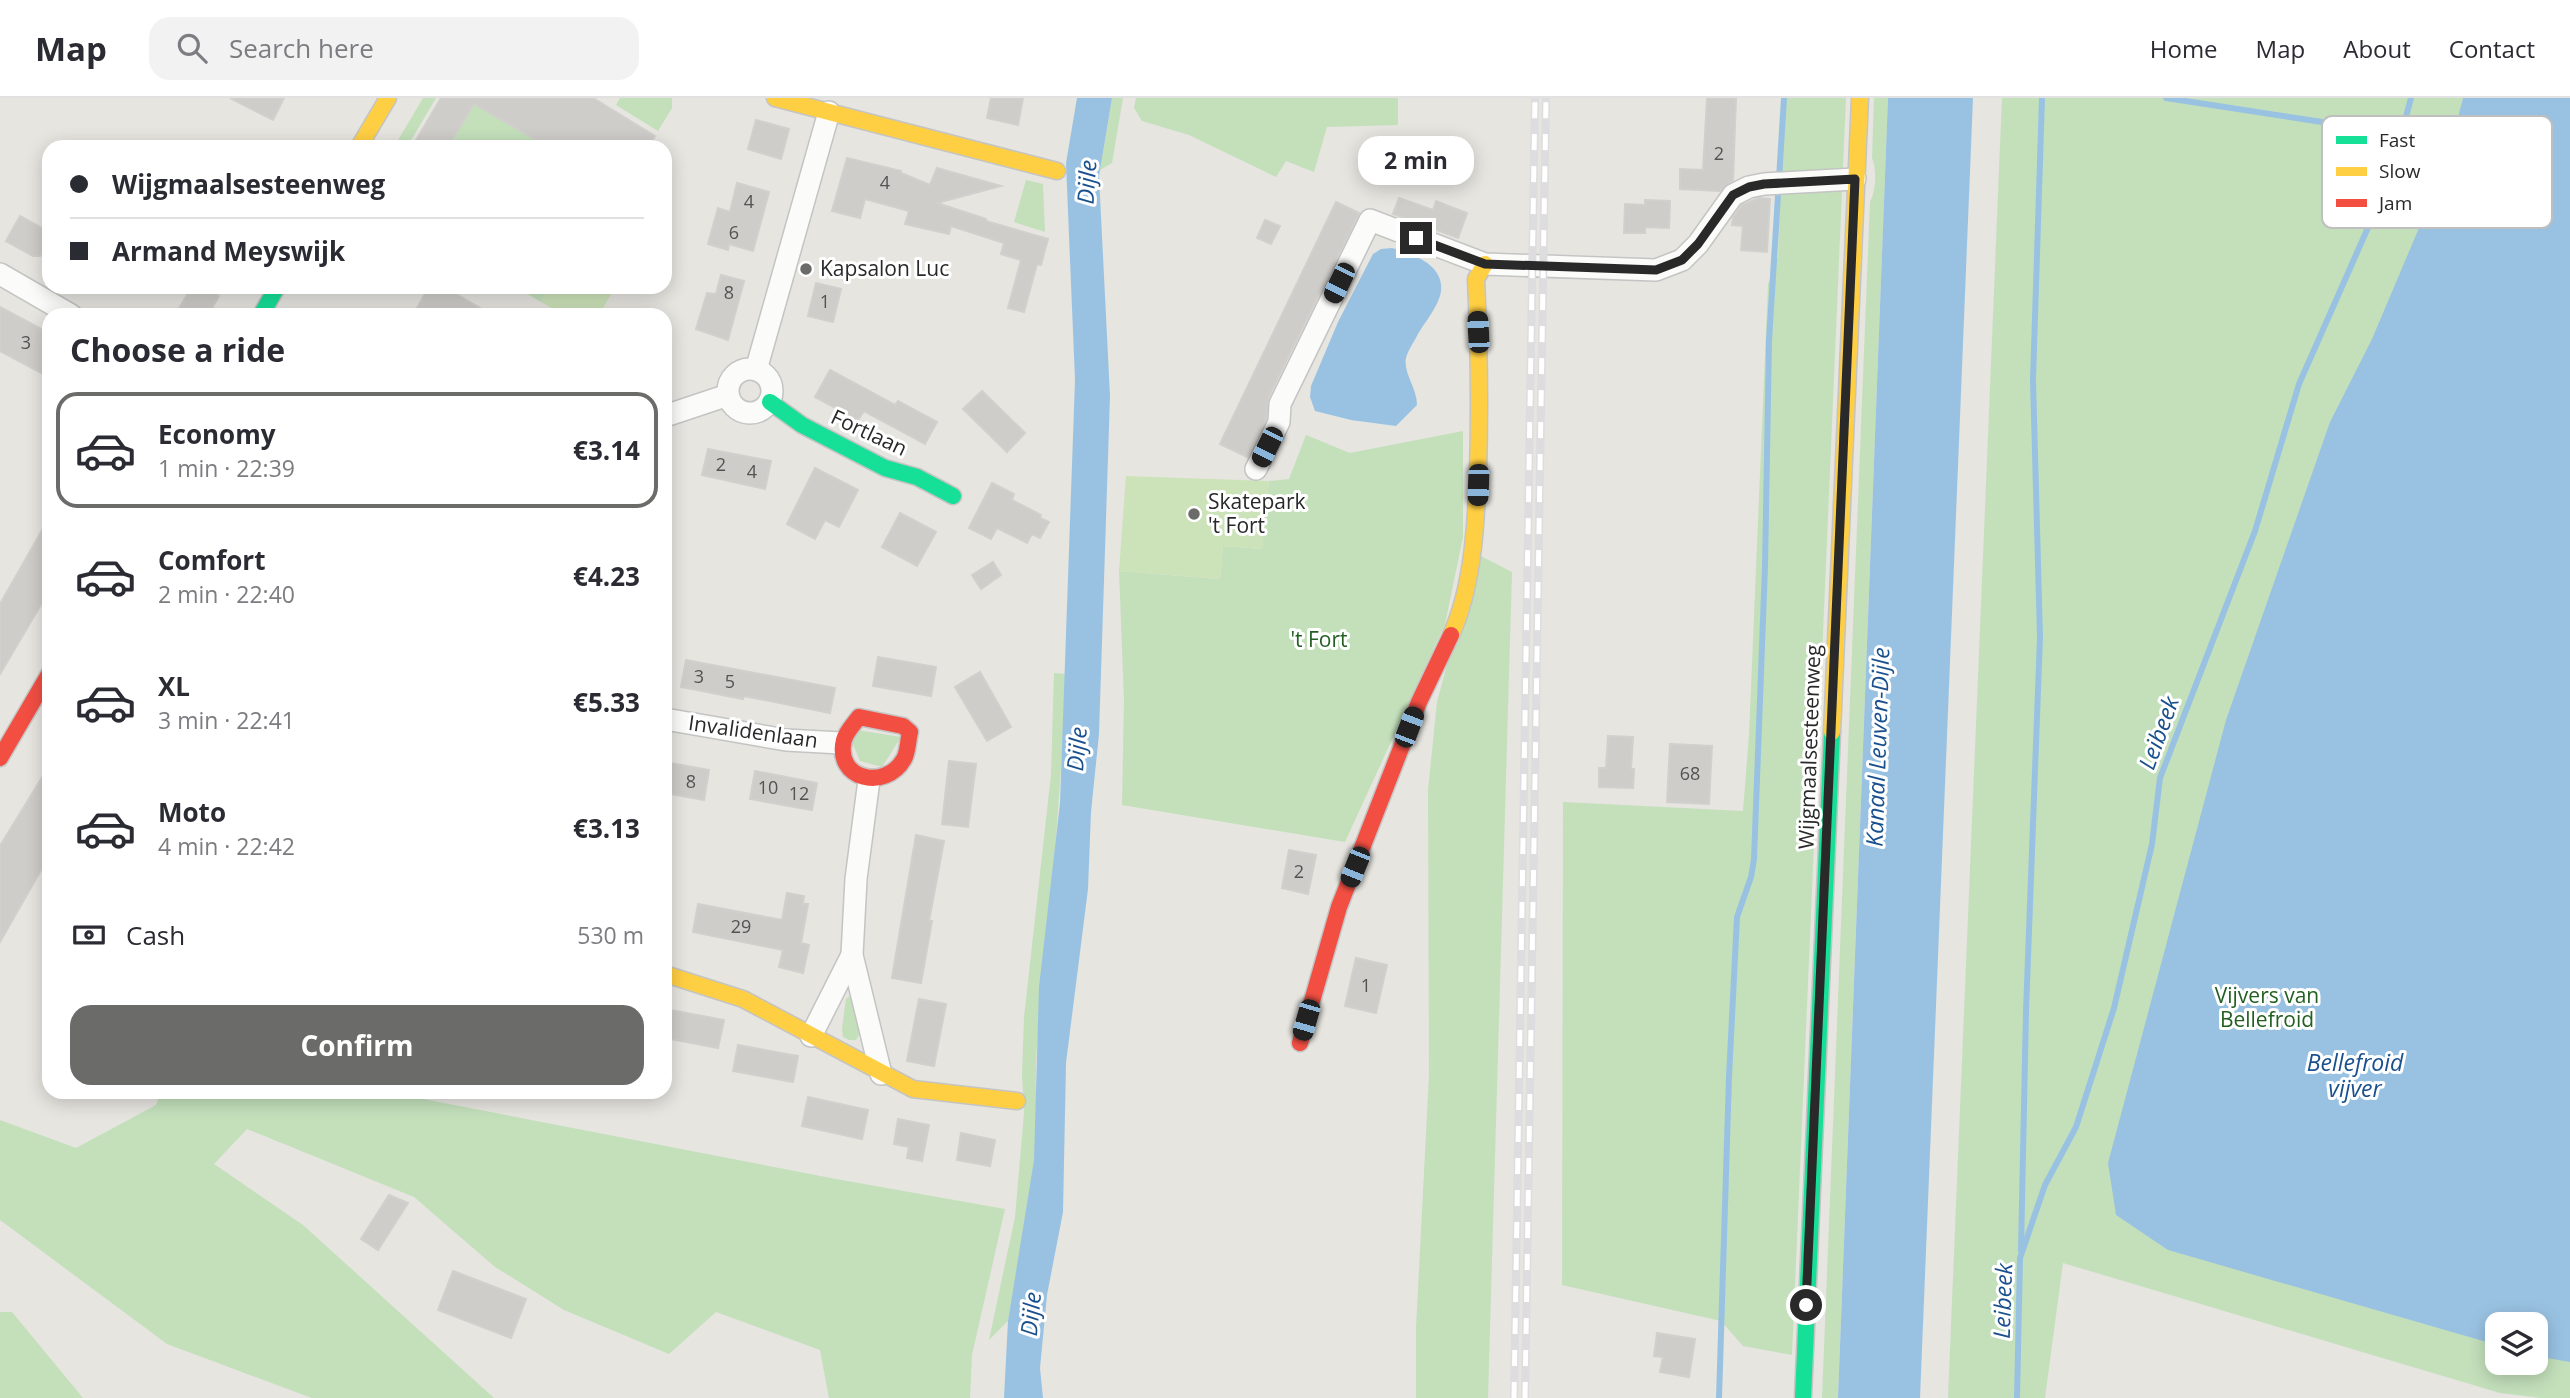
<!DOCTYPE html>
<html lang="en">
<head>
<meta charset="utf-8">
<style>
	body { margin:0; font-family:"Open Sans",sans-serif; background:#f2f2f3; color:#2b2b33; height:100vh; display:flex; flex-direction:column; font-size:26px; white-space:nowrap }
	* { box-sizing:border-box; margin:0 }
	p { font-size:23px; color:#7c7c81 }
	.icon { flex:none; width:38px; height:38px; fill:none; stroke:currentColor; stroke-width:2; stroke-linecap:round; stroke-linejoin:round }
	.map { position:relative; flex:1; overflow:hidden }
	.side { position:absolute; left:42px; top:210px; width:630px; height:791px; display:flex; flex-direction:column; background:#fff; border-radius:21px; box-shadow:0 4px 18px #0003 }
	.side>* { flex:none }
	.banner { position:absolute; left:42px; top:42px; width:630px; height:154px; border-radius:21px; box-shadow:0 4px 18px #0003; display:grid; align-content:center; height:154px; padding:0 28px; background:#fff }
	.controls { position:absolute; left:2485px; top:1214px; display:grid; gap:14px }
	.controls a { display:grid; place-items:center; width:63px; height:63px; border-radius:14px; background:#fff; box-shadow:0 4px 18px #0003; font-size:35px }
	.end { position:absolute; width:32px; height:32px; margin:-16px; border:9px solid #292929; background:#fff; box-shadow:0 0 0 4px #fff }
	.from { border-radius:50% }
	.bubble { position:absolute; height:49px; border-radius:21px; background:#fff; box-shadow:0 4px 18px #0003; font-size:23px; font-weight:700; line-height:49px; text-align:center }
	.car { position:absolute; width:21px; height:42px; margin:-21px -10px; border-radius:9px; box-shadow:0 0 5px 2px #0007; background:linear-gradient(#222 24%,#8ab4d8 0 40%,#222 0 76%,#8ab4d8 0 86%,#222 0) }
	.banner b { display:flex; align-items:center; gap:24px; height:66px; font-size:26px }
	.banner b+b { border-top:2px solid #e1e1e2 }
	.banner i { width:18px; height:18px; background:#2b2b33 }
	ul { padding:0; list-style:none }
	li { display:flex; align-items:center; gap:21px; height:116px; margin:0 14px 10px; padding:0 14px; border:4px solid transparent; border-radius:21px }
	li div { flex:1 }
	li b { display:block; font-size:26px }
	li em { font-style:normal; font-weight:700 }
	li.on { border-color:#6b6b69 }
	li>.icon { width:63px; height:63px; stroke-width:1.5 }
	h2 { padding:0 28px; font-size:32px; line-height:84px }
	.pay { display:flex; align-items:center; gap:18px; height:77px; padding:0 28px; font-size:26px }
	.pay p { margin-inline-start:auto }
	.cta { display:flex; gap:14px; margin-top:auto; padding:14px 28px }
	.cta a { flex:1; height:80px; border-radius:21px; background:#6b6b69; color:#fff; font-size:28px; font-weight:700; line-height:80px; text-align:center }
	header { display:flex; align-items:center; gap:42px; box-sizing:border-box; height:98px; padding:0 35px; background:#fff; border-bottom:2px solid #e1e1e2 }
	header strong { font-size:33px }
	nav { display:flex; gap:38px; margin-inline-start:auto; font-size:24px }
	.search { width:490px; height:63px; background:#f2f2f3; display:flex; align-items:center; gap:18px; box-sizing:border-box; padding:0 24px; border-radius:21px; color:#7c7c81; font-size:26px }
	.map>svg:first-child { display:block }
	.green { fill:#c3e0bb; fill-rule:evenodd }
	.pitch { fill:#cce3b9 }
	.water { fill:#99c2e2 }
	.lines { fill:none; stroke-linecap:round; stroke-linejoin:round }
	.stream { stroke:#99c2e2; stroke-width:6 }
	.building { fill:#cecdc9; stroke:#d1d0cc; stroke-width:2 }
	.street-casing { stroke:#c4c4c4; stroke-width:24 }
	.fast-casing { stroke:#c4c4c4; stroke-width:19 }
	.slow-casing { stroke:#c4c4c4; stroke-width:19 }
	.jam-casing { stroke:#c4c4c4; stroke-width:19 }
	.street { stroke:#fbfbfa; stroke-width:21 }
	.fast { stroke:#16e098; stroke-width:16 }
	.slow { stroke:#ffcf43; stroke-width:16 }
	.jam { stroke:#f24e42; stroke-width:16 }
	.rail-casing { stroke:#dddcde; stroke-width:8 }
	.rail { stroke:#fff; stroke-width:5; stroke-dasharray:16; stroke-linecap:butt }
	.route { stroke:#292929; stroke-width:9 }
	.poi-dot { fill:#6b6b69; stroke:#fff; stroke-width:2.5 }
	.labels { text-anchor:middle; stroke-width:6; stroke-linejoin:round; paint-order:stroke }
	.number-label { font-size:18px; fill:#535352 }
	.poi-label { font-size:21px; fill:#292929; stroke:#fff; text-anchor:start }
	.street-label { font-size:21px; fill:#292929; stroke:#fff }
	.park-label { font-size:21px; fill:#225f20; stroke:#fff }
	.water-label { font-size:23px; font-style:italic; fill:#19508d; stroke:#fff }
	.key { fill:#fff; stroke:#bfbfbf; stroke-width:2 }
	.key-label { font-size:19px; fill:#292929 }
</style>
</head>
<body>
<header>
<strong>Map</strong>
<div class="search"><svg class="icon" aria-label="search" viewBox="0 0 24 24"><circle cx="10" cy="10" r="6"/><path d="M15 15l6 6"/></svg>Search here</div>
<nav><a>Home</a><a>Map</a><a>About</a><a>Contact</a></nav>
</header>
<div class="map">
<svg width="2570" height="1300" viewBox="0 0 2570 1300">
	<rect width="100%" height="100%" fill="#e6e5e0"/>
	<g class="green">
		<path d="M423 0H436L407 49H394Z"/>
		<path d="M620 0H672V10L658 33 616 7Z"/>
		<path d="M1112 0H1123L1112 65 1100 72Z"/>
		<path d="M1136 0H1398V27L1327 29 1314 74 1286 63 1276 79 1189 37 1142 23 1134 10Z"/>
		<path d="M1784 0H1846L1792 1257 1743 1248 1721 1223 1562 1187 1563 704 1743 713 1749 637 1768 186 1778 158Z"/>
		<path d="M1874 0H1888L1838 1300H1822L1870 104C1876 93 1877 71 1872 60Z"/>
		<path d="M2002 0H2570V1300H2541L2500 1295 2063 1165 2045 1300H1948ZM2497 1227H2536V1265H2497Z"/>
		<path d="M474 6 548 49H448Z"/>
		<path d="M1026 82 1043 86 1045 134 1014 124Z"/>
		<path d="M516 189H549L541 204Z"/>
		<path d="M1463 333V439L1445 526 1345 744 1122 707 1124 602 1119 473 1220 481 1223 448 1262 451 1269 383 1289 381 1306 337 1350 355Z"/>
		<path d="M1477 456 1512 474 1488 1300H1416V1230L1429 977 1428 692 1437 604Z"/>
		<path d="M1054 575 1066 576C1061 701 1049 824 1037 948 1034 985 1038 1023 1035 1060 1030 1114 1017 1169 1008 1223L989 1242 1015 1119 1024 1015 1022 976 1024 919 1051 676Z"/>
		<path d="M857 632 901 639 882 669 860 663 852 644Z"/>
		<path d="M851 897 857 903 860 935 856 942H849L843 939 842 931 846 901Z"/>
		<path d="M161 994H387L836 1081 1005 1111 972 1257 970 1300H829L820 1252 716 1214 669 1256 564 1212 495 1169 414 1099 247 1031 214 1066 303 1127 494 1300H312L167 1246 0 1122V1022L76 1050 156 1007Z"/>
		<path d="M0 1214H12L83 1300H0Z"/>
	</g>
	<g class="pitch">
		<path d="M549 189H615L599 217H564L541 204Z"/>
		<path d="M1126 378 1269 383 1262 451 1223 448 1220 481 1119 473Z"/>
	</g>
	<g class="water">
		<path d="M1077 0H1112L1099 78 1110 298 1099 636 1091 714 1088 791 1066 965 1063 1114 1047 1197 1040 1270 1043 1300H1004L1008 1223 1034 1062 1039 889 1060 705 1075 282 1066 65Z"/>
		<path d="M1888 0H1973L1920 1300H1838Z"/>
		<path d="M2463 0H2570V1264L2536 1258V1227H2497V1247L2168 1152 2116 1117 2108 1065 2226 622 2330 324 2372 241 2446 66Z"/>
		<path d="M1392 150C1414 156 1448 168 1440 198 1436 211 1425 224 1418 236 1414 244 1408 252 1406 260 1403 275 1417 290 1417 307L1396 328 1351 322 1315 313 1310 299 1311 288 1338 224 1373 156 1381 151Z"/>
	</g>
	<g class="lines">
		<g class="stream">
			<path d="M2166 0 2322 24"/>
			<path d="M2021 1152 2026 913 2040 539 2033 282 2042 0"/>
			<path d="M1719 1300 1729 979 1737 819 1751 779 1754 761 1765 469 1769 243 1784 0"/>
			<path d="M2017 1300 2020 1160 2045 1087 2076 1029 2114 910 2152 746 2160 680 2255 433 2299 286 2389 82 2411 0"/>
		</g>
	</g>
	<g class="building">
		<path d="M230 0H284L273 22Z"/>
		<path d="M441 0H593L655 38 649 49H548L474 6 448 49H412Z"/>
		<path d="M991 0H1023L1018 27 987 20Z"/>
		<path d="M1707 0H1736L1733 82 1720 93 1680 91V71L1703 72Z"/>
		<path d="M756 22 789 31 781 61 748 51Z"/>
		<path d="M847 60 901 73V75L930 87 937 70 1001 88 937 105 986 121V123L1048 141 1041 167 1037 166 1024 214 1008 210 1021 162 1001 156 1004 145 951 128 949 136 905 126 909 113 865 101 860 120 832 113Z"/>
		<path d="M737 85 769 94 753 153 729 146 728 152 708 146 718 110 730 114Z"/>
		<path d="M1399 100 1433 112 1436 103 1467 115 1458 140 1393 116Z"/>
		<path d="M1759 100 1770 101 1767 154 1741 152 1743 128 1732 127 1733 120 1742 107Z"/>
		<path d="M1645 102 1670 103 1669 130 1645 129V135H1624L1625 106 1645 107Z"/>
		<path d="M1336 104 1359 115 1268 300 1266 321 1247 359 1220 346Z"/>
		<path d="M20 118 49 134V141L40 158H33L6 143Z"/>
		<path d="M1265 122 1280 128 1271 146 1257 140Z"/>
		<path d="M721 177 744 183 728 242 696 231 707 195 716 196Z"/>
		<path d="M816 185 841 191 833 224 808 218Z"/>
		<path d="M192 189H205L219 198 208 217H175Z"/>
		<path d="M429 189H444L492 217H413Z"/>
		<path d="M0 209 49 235V279L0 253Z"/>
		<path d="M830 272 895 307 898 303 937 324 925 346 864 313 858 322 815 299Z"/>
		<path d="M982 293 1025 335 1007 354 963 311Z"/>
		<path d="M708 351 771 363 765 391 702 377Z"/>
		<path d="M815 370 858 392 839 429 825 422 815 441 787 426Z"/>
		<path d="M992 385 1014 396 1012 402 1041 417 1040 420 1049 424 1040 440 1032 436 1027 445 997 430 991 441 969 430Z"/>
		<path d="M900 415 936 434 917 468 882 449Z"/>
		<path d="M49 420V493L0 576V506Z"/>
		<path d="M993 464 1001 477 981 491 972 477Z"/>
		<path d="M878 559 936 569 931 598 873 588Z"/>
		<path d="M686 562 835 590 830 615 744 598 743 601 681 589Z"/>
		<path d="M980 574 1011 629 987 643 955 589Z"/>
		<path d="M1608 638 1633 639 1631 671H1634L1633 690 1599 689V670H1606Z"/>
		<path d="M1670 646 1712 648 1709 706 1667 704Z"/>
		<path d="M949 663 976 666 968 729 942 726Z"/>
		<path d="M665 664 709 672 704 702 665 695Z"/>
		<path d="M49 668V758L0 844V748Z"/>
		<path d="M755 673 817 685 812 712 750 701Z"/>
		<path d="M916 737 944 743 929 823H932L921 885 892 880Z"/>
		<path d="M1289 752 1316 757 1308 796 1282 790Z"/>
		<path d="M787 795 804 798 803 806H808L801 845 809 847 803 875 779 869 783 852 693 834 698 806 782 822Z"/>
		<path d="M1356 860 1387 867 1376 915 1345 908Z"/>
		<path d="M919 901 946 906 934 968 907 963Z"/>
		<path d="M665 911 724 922 718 950 665 940Z"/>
		<path d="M738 947 798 958 793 984 733 973Z"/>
		<path d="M808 999 868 1012 862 1041 802 1028Z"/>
		<path d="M898 1021 929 1027 922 1063 907 1060 909 1049 894 1046Z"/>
		<path d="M961 1035 995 1042 990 1068 957 1062Z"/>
		<path d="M389 1097 408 1105 378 1152 361 1141Z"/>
		<path d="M453 1173 526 1201 511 1240 438 1212Z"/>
		<path d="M1657 1235 1695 1241 1689 1279 1660 1274 1663 1259 1654 1258Z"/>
	</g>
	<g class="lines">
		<defs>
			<g id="street">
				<path d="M0 176 71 217"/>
				<circle cx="750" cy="293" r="22"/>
				<path d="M756 272 829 14"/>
				<path d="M665 318 728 297"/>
				<path d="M1256 371 1279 324 1280 306 1370 122 1485 166 1656 172 1682 162 1698 146 1733 97 1749 89 1764 86 1855 81"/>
				<path d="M665 621 786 642 841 645"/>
				<path d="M869 682 856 781 852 857 881 976"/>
				<path d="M811 938 852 857"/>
			</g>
			<g id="fast">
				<path d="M261 217 277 189"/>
				<path d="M770 304 802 327 885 370 917 379 953 398"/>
				<path d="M1803 1300 1832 634"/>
			</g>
			<g id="slow">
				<path d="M775 0 1057 73"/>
				<path d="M359 49 388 0"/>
				<path d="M1451 537C1473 489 1476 426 1478 374 1480 308 1479 246 1476 181L1485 166"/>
				<path d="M1832 634 1860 0"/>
				<path d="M665 876 743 901 913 991 1017 1003"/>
			</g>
			<g id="jam">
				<path d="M859 619 903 628 910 634C908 642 908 654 904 661 885 694 834 681 844 642 846 634 854 626 859 619Z"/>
				<path d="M0 660 49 576"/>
				<path d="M1300 945 1339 809 1419 604 1451 537"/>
			</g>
		</defs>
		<use href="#street" class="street-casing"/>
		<use href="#fast" class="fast-casing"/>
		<use href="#slow" class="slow-casing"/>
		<use href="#jam" class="jam-casing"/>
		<use href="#street" class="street"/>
		<use href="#fast" class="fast"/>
		<use href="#slow" class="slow"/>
		<use href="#jam" class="jam"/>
		<defs>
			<g id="rail">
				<path d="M1514 1300 1535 0"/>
				<path d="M1525 1300 1546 0"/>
			</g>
		</defs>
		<use href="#rail" class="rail-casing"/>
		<use href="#rail" class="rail"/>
	</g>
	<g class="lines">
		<path class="route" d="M1416 140 1485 166 1656 172 1682 162 1698 146 1733 97 1749 89 1764 86 1855 81 1806 1207"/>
	</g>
	<g class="poi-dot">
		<circle cx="806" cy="171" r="7"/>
		<circle cx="1194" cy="416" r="7"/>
	</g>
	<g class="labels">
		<g class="number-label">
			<text x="1719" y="62">2</text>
			<text x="885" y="91">4</text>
			<text x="749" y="110">4</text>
			<text x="734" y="141">6</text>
			<text x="729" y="201">8</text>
			<text x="825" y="210">1</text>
			<text x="26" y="251">3</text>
			<text x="721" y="373">2</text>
			<text x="752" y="380">4</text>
			<text x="699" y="585">3</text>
			<text x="730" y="590">5</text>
			<text x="1690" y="682">68</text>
			<text x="691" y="690">8</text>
			<text x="768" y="696">10</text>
			<text x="799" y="702">12</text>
			<text x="1299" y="780">2</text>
			<text x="741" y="835">29</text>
			<text x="1366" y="894">1</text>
		</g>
		<g class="poi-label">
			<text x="820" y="178">Kapsalon Luc</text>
			<text x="1208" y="411">Skatepark<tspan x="1208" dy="24">'t Fort</tspan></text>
		</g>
		<g class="street-label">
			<text transform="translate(869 335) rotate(25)" y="7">Fortlaan</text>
			<text transform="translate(753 634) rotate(8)" y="7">Invalidenlaan</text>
			<text transform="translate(1810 649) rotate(-88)" y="7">Wijgmaalsesteenweg</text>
		</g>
		<g class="park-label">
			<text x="1319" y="549">'t Fort</text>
			<text x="2267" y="905">Vijvers van<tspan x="2267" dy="24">Bellefroid</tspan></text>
		</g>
		<g class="water-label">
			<text transform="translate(1087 84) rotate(-86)" y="8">Dijle</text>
			<text transform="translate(2159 635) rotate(-70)" y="8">Leibeek</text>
			<text transform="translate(1878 649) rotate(-88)" y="8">Kanaal Leuven-Dijle</text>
			<text transform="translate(1077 651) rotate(-85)" y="8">Dijle</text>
			<text x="2355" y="973">Bellefroid<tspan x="2355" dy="26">vijver</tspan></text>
			<text transform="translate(2003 1203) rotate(-88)" y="8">Leibeek</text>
			<text transform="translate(1031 1216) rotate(-84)" y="8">Dijle</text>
		</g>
	</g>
	<rect x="2322" y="18" width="230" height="112" rx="10" class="key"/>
	<rect x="2336" y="38" width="31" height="8" fill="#16e098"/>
	<rect x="2336" y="69" width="31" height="9" fill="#ffcf43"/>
	<rect x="2336" y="101" width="31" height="8" fill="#f24e42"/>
	<g class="key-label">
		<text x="2379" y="49">Fast</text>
		<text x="2379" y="80">Slow</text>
		<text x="2379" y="112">Jam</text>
	</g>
</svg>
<div class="controls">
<a><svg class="icon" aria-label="layers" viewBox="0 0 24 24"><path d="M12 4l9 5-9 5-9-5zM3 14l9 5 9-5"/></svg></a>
</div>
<i class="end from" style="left:1806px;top:1207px"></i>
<i class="end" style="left:1416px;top:140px"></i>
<div class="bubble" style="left:1358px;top:38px;width:116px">2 min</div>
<i class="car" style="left:1339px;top:185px;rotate:206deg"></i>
<i class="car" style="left:1478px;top:234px;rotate:357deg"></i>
<i class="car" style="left:1267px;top:349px;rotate:206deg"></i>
<i class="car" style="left:1478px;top:387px;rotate:182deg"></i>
<i class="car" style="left:1409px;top:629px;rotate:21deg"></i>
<i class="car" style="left:1355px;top:769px;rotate:202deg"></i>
<i class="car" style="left:1306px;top:922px;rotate:196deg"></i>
<div class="banner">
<b><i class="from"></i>Wijgmaalsesteenweg</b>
<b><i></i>Armand Meyswijk</b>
</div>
<section class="side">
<h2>Choose a ride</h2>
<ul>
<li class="on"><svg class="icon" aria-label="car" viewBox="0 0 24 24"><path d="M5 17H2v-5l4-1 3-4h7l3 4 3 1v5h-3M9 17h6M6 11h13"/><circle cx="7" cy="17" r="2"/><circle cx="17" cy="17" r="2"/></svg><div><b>Economy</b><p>1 min · 22:39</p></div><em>€3.14</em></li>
<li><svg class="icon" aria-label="car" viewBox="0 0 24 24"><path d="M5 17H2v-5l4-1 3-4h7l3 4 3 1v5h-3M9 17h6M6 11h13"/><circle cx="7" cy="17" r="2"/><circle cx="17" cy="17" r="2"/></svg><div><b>Comfort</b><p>2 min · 22:40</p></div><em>€4.23</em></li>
<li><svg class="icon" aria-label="car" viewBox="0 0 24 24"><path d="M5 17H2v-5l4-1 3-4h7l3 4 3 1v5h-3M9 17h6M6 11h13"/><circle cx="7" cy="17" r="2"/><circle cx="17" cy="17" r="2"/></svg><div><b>XL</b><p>3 min · 22:41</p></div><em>€5.33</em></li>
<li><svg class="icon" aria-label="car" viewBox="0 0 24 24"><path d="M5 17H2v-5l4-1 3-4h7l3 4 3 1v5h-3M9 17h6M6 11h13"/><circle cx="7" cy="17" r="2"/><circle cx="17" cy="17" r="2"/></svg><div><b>Moto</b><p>4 min · 22:42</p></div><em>€3.13</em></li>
</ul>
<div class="pay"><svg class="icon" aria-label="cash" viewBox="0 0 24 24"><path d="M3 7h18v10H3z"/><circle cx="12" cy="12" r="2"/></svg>Cash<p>530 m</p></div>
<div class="cta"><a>Confirm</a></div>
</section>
</div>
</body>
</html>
